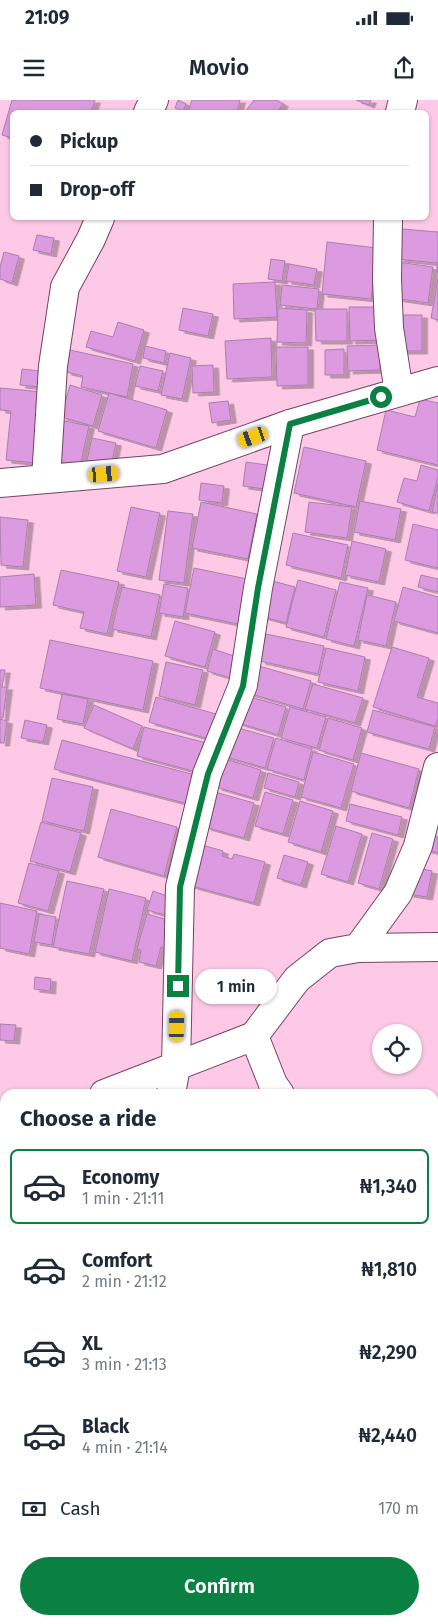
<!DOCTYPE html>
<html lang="en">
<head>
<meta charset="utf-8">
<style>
	body { margin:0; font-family:"Fira Sans",sans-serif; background:#f6f6f7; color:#1f2937; height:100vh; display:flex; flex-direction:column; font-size:19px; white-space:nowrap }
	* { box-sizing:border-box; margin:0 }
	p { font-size:16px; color:#747a83 }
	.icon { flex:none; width:28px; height:28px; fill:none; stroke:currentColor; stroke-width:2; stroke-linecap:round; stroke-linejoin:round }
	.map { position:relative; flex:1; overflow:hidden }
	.details { position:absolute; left:0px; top:989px; width:439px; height:536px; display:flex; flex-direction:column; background:#fff; border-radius:15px 15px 0 0; box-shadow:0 1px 4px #0004 }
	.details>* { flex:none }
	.hud { position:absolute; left:10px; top:10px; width:419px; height:110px; border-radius:8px; box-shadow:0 1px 4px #0004; display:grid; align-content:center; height:110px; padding:0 20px; background:#fff }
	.controls { position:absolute; left:372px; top:924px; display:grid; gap:10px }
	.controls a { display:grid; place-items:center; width:50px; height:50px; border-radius:50%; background:#fff; box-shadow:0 1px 4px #0004; font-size:25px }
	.end { position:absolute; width:22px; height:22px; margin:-11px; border:6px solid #0b8043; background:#fff; box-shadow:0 0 0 2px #fff }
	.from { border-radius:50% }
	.bubble { position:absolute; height:35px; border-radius:18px; background:#fff; box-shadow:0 1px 4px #0004; font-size:16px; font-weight:600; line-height:35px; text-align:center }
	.car { position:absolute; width:15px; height:30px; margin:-15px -8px; border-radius:6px; box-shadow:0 0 4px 1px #0007; background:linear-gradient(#f5c518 24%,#345 0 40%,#f5c518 0 76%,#345 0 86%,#f5c518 0) }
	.hud b { display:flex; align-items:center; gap:18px; height:48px; font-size:19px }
	.hud b+b { border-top:1px solid #e0e1e3 }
	.hud i { width:12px; height:12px; background:#1f2937 }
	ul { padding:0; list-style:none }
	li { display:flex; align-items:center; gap:15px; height:75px; margin:0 10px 8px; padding:0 10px; border:2px solid transparent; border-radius:8px }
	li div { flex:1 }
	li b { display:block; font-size:19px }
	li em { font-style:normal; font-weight:600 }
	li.selected { border-color:#0b8043 }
	li>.icon { width:45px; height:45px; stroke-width:1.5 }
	h2 { padding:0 20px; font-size:22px; line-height:60px }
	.pay { display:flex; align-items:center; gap:12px; height:55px; padding:0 20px; font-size:19px }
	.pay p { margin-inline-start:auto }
	.action { display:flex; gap:10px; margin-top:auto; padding:10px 20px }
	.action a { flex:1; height:58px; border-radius:30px; background:#0b8043; color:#fff; font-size:20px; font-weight:600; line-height:58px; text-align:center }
	.status { display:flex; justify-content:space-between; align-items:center; height:35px; padding:0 25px; background:#fff; direction:ltr }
	.status svg { height:14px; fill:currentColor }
	header { display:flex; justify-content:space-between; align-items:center; height:65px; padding:0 20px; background:#fff; font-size:22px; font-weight:600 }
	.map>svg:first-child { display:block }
	.building { fill:#dc9be1; stroke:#aa7eae; filter:url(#shadow) }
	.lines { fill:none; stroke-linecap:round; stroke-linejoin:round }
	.minor-casing { stroke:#774262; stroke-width:30 }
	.minor { stroke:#fff; stroke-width:28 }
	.route { stroke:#0b8043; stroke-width:6 }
</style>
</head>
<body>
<div class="status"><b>21:09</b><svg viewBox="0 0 49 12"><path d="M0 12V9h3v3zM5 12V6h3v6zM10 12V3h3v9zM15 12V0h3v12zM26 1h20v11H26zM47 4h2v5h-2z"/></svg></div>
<header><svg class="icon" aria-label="menu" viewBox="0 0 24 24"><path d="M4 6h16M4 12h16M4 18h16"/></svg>Movio<svg class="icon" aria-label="share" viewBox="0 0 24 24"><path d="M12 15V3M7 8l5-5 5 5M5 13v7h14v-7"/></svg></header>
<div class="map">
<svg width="438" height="1524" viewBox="0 0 438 1524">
	<defs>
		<filter id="shadow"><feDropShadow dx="5.5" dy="3" stdDeviation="0" flood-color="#0004"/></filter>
	</defs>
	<rect width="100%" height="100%" fill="#fdc9e6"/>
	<g class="building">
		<path d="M12 0H95L91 12H12V38L2 35Z"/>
		<path d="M178 0 186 4 183 11 175 8Z"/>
		<path d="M192 0H240L237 12H188Z"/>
		<path d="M254 0H277L283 4 277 12H245Z"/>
		<path d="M356 0H371L369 5Z"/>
		<path d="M402 129 438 132V172L437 171V163L398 159Z"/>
		<path d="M37 135 54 138 51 154 33 150Z"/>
		<path d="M327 142 377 148 371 199 322 194Z"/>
		<path d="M4 152 19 156 12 183 0 179V167Z"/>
		<path d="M271 159 285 161 282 181 268 179Z"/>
		<path d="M398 162 433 167 428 203 393 198Z"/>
		<path d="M289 164 317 169 314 185 286 181Z"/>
		<path d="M438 179V220L431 218Z"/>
		<path d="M275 182 277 217 234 219 233 184Z"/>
		<path d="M282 185 319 189 317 209 280 205Z"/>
		<path d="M349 207H380L381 240 350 241Z"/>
		<path d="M183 208 213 214 208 236 179 230Z"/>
		<path d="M278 208 307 210 306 243 277 242Z"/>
		<path d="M315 209H347V241H316Z"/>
		<path d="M400 215H422V251H401Z"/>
		<path d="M118 222 144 230 135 261 86 247 91 231 113 237Z"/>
		<path d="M271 238 272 277 227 279 225 241Z"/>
		<path d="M379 245 380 270 348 271 347 246Z"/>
		<path d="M145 246 166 251 164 263 143 258Z"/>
		<path d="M276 247H308V285L277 286Z"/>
		<path d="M344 249V275H325V250Z"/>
		<path d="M70 250 133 264 127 297 81 287 83 276 66 272Z"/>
		<path d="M170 253 191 258 182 299 161 295Z"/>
		<path d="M213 265 214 292 193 293 192 266Z"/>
		<path d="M140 266 163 271 158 291 135 286Z"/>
		<path d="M22 269 41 271 40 287 20 285Z"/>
		<path d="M70 285 102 295 93 326 61 317Z"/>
		<path d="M0 288 43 292 36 363 6 360 11 311 0 310Z"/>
		<path d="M109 293 167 310 156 348 98 331Z"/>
		<path d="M420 299 438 303V365L377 350 386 310 415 317Z"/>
		<path d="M228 301 231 320 212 323 209 303Z"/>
		<path d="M60 320 89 326 80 366 58 361Z"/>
		<path d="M92 338 116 343 111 366 87 360Z"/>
		<path d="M304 347 366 361 356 407 294 393Z"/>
		<path d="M246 362 274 366 271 390 243 386Z"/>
		<path d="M421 365 438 370V377L429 411 397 402 404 378 417 381Z"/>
		<path d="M201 383 224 386 222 403 199 400Z"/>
		<path d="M438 384V413L432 412Z"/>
		<path d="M360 401 401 409 395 440 354 432Z"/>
		<path d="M201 402 257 414 248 459 192 448Z"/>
		<path d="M309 402 352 407 347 438 305 432Z"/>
		<path d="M131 407 160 413 146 477 117 471Z"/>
		<path d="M168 411 193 414 184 483 159 480Z"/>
		<path d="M0 417 28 420 23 467 1 465Z"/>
		<path d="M413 424 438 430V468L405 460Z"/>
		<path d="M293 433 348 445 341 478 286 465Z"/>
		<path d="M352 441 386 449 379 482 345 475Z"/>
		<path d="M194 468 247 479 238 524 185 513Z"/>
		<path d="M61 470 119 482 107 534 80 528 84 512 53 505Z"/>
		<path d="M34 474 36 505 0 507V477Z"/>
		<path d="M421 475 438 479V492L418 487Z"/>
		<path d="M269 480 295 487 286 523 260 516Z"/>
		<path d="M298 480 336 490 324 537 286 527Z"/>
		<path d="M340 482 368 488 354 546 326 539Z"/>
		<path d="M164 484 188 488 183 517 159 513Z"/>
		<path d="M122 487 160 495 151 537 112 529Z"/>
		<path d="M403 487 438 497V533L394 521Z"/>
		<path d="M367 495 396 502 386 546 358 540Z"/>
		<path d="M175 521 215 532 205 567 165 556Z"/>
		<path d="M266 534 324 546 318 574 260 561Z"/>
		<path d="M50 540 153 561 143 610 40 588Z"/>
		<path d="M392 547 429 558 417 597 438 603V619L435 626 373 607Z"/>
		<path d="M326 548 365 557 358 591 318 582Z"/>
		<path d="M213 549 237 557 231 578 207 571Z"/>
		<path d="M166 562 203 570 195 605 159 596Z"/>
		<path d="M252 564 311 581 303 609 244 592Z"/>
		<path d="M0 570H5L2 587H7L3 618H0Z"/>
		<path d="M313 584 363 598 355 623 305 609Z"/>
		<path d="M62 594 88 599 83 624 57 619Z"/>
		<path d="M243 595 286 607 278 635 235 622Z"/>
		<path d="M156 597 216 614 209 639 149 622Z"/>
		<path d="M94 605 142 626 133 649 84 628Z"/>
		<path d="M290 607 326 617 317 648 281 638Z"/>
		<path d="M373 610 435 627 429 649 367 632Z"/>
		<path d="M328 618 362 628 353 660 319 650Z"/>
		<path d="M0 619 7 621 4 643H0Z"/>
		<path d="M25 620 47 625 43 642 21 638Z"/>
		<path d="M231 626 274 638 265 668 223 656Z"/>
		<path d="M144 627 207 643 200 673 137 656Z"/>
		<path d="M276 638 312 649 304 680 267 669Z"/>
		<path d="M62 640 199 676 192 705 54 669Z"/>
		<path d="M313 652 354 664 341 708 301 697Z"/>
		<path d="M361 653 419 669 409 708 351 691Z"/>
		<path d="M225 659 261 670 253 698 216 687Z"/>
		<path d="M268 673 299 682 295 697 264 688Z"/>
		<path d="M52 678 93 687 84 731 42 721Z"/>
		<path d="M215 692 254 703 244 738 205 727Z"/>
		<path d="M265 692 293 700 283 734 255 726Z"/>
		<path d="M300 701 333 711 321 752 288 742Z"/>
		<path d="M350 704 402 717 398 735 346 721Z"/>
		<path d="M111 709 177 727 164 776 98 757Z"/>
		<path d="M41 722 81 733 70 772 30 761Z"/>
		<path d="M336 726 362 734 348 782 321 774Z"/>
		<path d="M372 733 393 739 379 789 358 783Z"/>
		<path d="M424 733 438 737V753L420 748Z"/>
		<path d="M199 744 223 751 222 756 232 759 234 754 265 762 254 803 188 785Z"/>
		<path d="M284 755 308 762 301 785 277 778Z"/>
		<path d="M29 763 59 771 48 811 18 803Z"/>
		<path d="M413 767 432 771 427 797 408 794Z"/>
		<path d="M67 781 104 789 89 854 53 847Z"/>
		<path d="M109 789 146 798 132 861 95 852Z"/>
		<path d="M153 791 170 797 165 815 147 810Z"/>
		<path d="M0 803 37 811 29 854 0 848Z"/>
		<path d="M39 814 56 817 52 845 34 842Z"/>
		<path d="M147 814 165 819 164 823 175 826 168 849 161 847 156 866 139 862 141 850 137 849Z"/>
		<path d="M35 877 51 879 50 891 34 889Z"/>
		<path d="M0 924 16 925 14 941 0 940Z"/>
		<path d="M434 1064 438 1065 434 1086Z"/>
		<path d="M438 1129V1182L436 1185 434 1184V1138Z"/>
		<path d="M434 1207 438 1209V1218L434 1228Z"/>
		<path d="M438 1222V1257L434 1266V1230Z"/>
		<path d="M438 1282V1317L434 1315V1293Z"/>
		<path d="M5 1291V1328L4 1329 0 1326V1299Z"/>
		<path d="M0 1339 5 1343V1377L0 1384Z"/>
		<path d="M434 1345 438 1346 437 1366 434 1365Z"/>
		<path d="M0 1392 5 1395V1426L0 1423Z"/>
		<path d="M434 1394 438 1396V1423L434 1421Z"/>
		<path d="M434 1426 438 1428 437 1465 434 1463Z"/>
		<path d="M5 1455V1479L0 1472V1458Z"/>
		<path d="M5 1493V1509L0 1500V1495Z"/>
		<path d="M5 1518V1520H13L15 1524H0V1521Z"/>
		<path d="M15 1520H51L53 1524H17Z"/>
		<path d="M86 1520H108L103 1524H89Z"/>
		<path d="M127 1520H136L139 1524H122Z"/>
		<path d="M195 1520H218L214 1524H200Z"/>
	</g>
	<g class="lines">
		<defs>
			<g id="minor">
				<path d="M148 12 154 0"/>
				<path d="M400 12 403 0"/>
				<path d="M388 118 387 179 389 228 399 292"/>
				<path d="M46 379 53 266 65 187 91 139 100 118"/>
				<path d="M0 383 163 369 290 324 438 281"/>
				<path d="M358 848 398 793 418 746 438 667"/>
				<path d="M254 936 297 879 330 853 358 848 438 847"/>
				<path d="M104 994 254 936 273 984 280 994"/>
				<path d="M171 994 176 966 180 787 207 674 243 585 258 488 290 324"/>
				<path d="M0 1065 5 1063"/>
				<path d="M434 1108 438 1110"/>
				<path d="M434 1198 438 1199"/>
			</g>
		</defs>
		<use href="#minor" class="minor-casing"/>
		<use href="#minor" class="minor"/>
	</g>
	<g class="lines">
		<path class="route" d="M178 886 180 787 208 674 243 586 258 488 290 324 381 297"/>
	</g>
</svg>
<div class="controls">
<a><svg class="icon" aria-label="locate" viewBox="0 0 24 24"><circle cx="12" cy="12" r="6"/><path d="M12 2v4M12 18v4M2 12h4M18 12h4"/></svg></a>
</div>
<i class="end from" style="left:381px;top:297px"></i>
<i class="end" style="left:178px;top:886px"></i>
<div class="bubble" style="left:195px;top:869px;width:82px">1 min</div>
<i class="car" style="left:253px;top:337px;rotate:251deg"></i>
<i class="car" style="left:104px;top:374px;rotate:85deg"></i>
<i class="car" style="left:177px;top:926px;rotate:1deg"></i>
<div class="hud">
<b><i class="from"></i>Pickup</b>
<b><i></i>Drop-off</b>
</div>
<section class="details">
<h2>Choose a ride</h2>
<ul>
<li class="selected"><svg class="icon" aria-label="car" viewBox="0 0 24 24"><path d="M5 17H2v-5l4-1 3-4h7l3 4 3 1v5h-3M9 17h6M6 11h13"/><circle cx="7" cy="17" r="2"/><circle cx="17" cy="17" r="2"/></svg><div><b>Economy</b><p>1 min · 21:11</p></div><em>₦1,340</em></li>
<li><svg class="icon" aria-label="car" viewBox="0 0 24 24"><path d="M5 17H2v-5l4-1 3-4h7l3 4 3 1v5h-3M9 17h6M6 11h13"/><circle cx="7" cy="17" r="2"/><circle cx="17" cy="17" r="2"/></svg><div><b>Comfort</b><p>2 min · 21:12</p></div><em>₦1,810</em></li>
<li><svg class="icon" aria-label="car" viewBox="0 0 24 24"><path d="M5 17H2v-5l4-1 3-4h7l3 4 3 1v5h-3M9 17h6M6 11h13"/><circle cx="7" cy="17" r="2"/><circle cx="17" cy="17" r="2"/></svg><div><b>XL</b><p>3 min · 21:13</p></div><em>₦2,290</em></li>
<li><svg class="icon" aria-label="car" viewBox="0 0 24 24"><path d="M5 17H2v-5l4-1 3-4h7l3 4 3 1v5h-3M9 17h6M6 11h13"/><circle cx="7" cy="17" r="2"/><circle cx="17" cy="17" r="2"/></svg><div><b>Black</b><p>4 min · 21:14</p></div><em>₦2,440</em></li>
</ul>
<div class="pay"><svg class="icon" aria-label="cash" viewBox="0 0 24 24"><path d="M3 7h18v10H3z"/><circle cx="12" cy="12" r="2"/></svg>Cash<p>170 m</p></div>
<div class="action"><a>Confirm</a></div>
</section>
</div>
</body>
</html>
